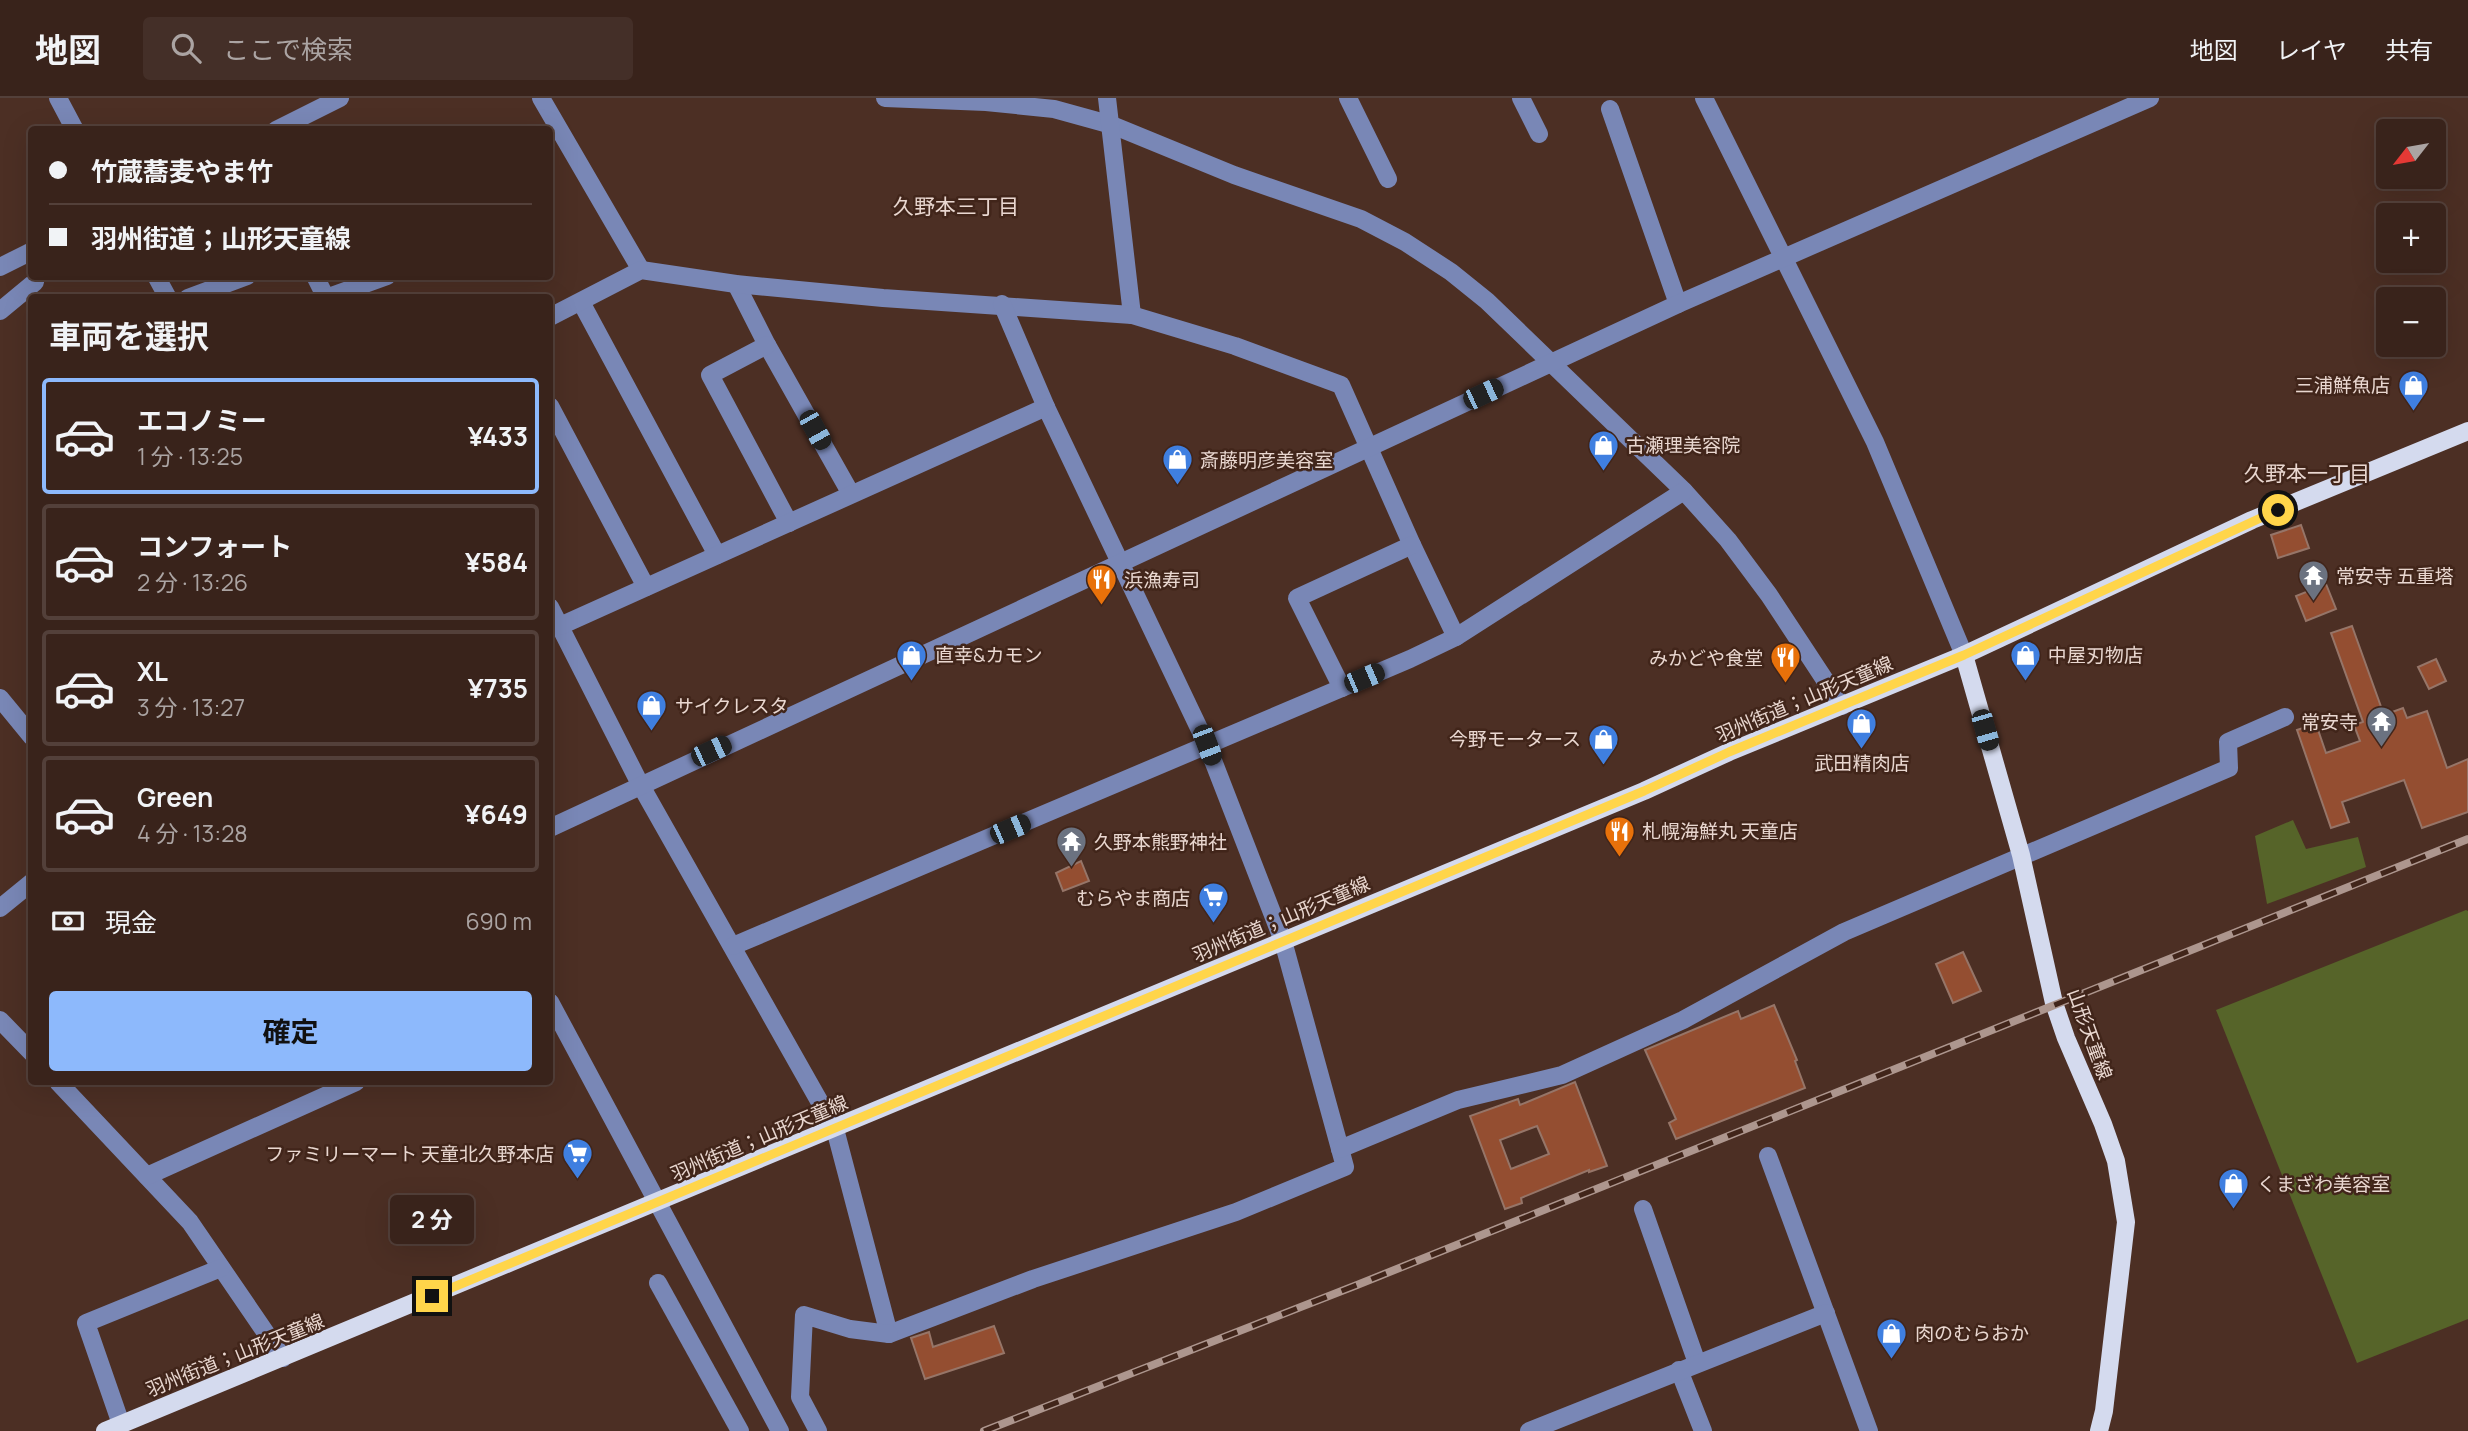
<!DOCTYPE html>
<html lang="ja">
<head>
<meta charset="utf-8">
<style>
	body { margin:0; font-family:Manrope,"Noto Sans JP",sans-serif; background:#442f28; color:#f1f3f6; height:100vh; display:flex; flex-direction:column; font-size:26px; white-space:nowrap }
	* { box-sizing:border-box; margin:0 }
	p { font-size:23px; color:#aba4a3 }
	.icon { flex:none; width:38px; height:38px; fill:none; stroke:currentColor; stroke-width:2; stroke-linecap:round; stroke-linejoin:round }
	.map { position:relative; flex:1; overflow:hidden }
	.details { position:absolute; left:28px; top:196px; width:525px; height:791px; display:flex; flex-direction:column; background:#39231b; border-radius:7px; box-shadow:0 7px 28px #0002,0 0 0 2px #53403a }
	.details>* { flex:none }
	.hud { position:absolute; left:28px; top:28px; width:525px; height:154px; border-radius:7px; box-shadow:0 7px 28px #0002,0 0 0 2px #53403a; display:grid; align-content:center; height:154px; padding:0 21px; background:#39231b }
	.needle { width:46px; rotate:239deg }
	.fabs { position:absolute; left:2376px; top:21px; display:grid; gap:14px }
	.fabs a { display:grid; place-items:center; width:70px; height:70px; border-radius:7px; background:#39231b; box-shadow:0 7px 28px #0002,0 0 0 2px #53403a; font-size:35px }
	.end { position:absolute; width:32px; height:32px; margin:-16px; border:9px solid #ffd54a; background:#111; box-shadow:0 0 0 4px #111 }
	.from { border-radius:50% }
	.bubble { position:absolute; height:49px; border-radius:7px; background:#39231b; box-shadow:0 7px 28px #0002,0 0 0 2px #53403a; font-size:23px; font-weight:700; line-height:49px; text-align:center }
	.car { position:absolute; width:21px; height:42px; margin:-21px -10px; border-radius:9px; box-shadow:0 0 5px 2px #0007; background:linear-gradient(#222 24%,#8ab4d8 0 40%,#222 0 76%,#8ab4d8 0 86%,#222 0) }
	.hud b { display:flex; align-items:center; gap:24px; height:66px; font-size:26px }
	.hud b+b { border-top:2px solid #53403a }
	.hud i { width:18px; height:18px; background:#f1f3f6 }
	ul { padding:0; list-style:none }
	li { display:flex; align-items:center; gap:21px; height:116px; margin:0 14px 10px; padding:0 7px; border:4px solid #53403a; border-radius:7px }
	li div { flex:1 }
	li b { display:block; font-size:26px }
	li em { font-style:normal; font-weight:700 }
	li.current { border-color:#8db9fc }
	li>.icon { width:63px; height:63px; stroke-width:1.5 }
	h2 { padding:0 21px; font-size:32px; line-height:84px }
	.pay { display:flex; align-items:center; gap:18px; height:77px; padding:0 21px; font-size:26px }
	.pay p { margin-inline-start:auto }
	.action { display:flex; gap:14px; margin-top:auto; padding:14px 21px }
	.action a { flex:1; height:80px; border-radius:7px; background:#8db9fc; color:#111; font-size:28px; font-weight:700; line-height:80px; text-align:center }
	header { display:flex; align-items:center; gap:42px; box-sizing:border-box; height:98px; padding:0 35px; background:#39231b; border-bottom:2px solid #53403a }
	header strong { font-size:33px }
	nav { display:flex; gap:38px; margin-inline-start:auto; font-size:24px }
	.search { width:490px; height:63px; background:#442f28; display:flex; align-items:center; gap:18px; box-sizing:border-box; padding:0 24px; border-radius:7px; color:#aba4a3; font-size:26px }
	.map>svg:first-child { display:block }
	.green { fill:#566429 }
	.building { fill:#944e31; stroke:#967568; stroke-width:2; fill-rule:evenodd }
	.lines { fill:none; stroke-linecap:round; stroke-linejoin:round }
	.minor { stroke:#7987b6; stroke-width:18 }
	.major { stroke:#d4daee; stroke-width:18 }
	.rail-casing { stroke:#ad968e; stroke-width:8 }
	.rail { stroke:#41251a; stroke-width:5; stroke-dasharray:16; stroke-linecap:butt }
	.route { stroke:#ffd54a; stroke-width:9 }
	.labels { text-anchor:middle; stroke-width:5; stroke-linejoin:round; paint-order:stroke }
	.poi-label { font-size:19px; fill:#e9d7d0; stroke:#41251a; text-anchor:start }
	.street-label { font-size:19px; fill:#e9d7d0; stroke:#41251a }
	.neighbourhood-label { font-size:21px; fill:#e9d7d0; stroke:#41251a }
</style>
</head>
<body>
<header>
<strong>地図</strong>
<div class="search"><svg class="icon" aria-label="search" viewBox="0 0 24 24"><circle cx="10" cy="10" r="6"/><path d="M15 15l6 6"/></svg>ここで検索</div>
<nav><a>地図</a><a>レイヤ</a><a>共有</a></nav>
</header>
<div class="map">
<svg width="2468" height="1333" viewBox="0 0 2468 1333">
	<rect width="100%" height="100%" fill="#4c2f24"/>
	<g class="green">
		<path d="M2293 722 2306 751 2358 739 2366 769 2267 806 2255 738Z"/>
		<path d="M2466 812 2468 813V1221L2357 1265 2216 912Z"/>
	</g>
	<g class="building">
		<path d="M2301 427 2309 450 2278 460 2271 437Z"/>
		<path d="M2326 486 2336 511 2306 523 2296 498Z"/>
		<path d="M2352 528 2384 617 2403 610 2407 620 2427 613 2447 670 2468 661V714L2422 730 2404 682 2342 704 2349 724 2331 730 2297 632 2316 626 2326 655 2360 643 2354 627 2363 624 2331 535Z"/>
		<path d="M2436 561 2446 583 2429 591 2418 569Z"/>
		<path d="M1081 763 1089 783 1063 793 1056 775Z"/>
		<path d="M1963 854 1981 893 1953 905 1936 866Z"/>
		<path d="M1774 907 1797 962 1795 963 1805 990 1676 1041 1669 1025 1676 1021 1645 952 1738 913 1741 921Z"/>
		<path d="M1575 984 1607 1068 1589 1074V1072L1521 1100 1522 1105 1505 1111 1470 1018 1518 1001 1520 1007ZM1537 1028 1549 1056 1511 1071 1500 1042Z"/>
		<path d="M994 1228 1004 1255 925 1281 911 1240 929 1234 933 1249Z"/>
	</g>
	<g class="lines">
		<g class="minor">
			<path d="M58 0 75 32"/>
			<path d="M541 0 641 172"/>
			<path d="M885 0 986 4 1054 11 1112 27 1234 77 1361 121 1405 144 1451 174 1487 203 1684 393 1728 442 1769 497 1842 608"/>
			<path d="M1107 0 1132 217"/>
			<path d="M1348 0 1388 81"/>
			<path d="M1521 0 1539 36"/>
			<path d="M1704 0 1875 344 1964 557"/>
			<path d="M1610 11 1678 206"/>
			<path d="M276 32 340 0"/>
			<path d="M0 169 32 153"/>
			<path d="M156 178 168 200"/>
			<path d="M315 178 326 200"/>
			<path d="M736 186 767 247 851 396"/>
			<path d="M188 200 247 178"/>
			<path d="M326 200 387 178"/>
			<path d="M581 204 717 457"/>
			<path d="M0 213 35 184"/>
			<path d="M550 219 641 172 736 186 883 200 1132 217 1235 248 1341 287 1412 447 1456 539"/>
			<path d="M767 247 710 277 789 425"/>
			<path d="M550 308 646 489"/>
			<path d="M550 509 640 686 835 1031 889 1236 1033 1181 1236 1114 1345 1069 1283 843 1207 647 1046 309 1002 206"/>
			<path d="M560 528 1046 309"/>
			<path d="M1342 590 1297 500 1412 447"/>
			<path d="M0 600 32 639"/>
			<path d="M550 730 1678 206 2150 0"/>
			<path d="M0 810 32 784"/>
			<path d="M733 848 1410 561 1456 539 1684 393"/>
			<path d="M550 904 780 1333"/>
			<path d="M0 922 32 955"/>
			<path d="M58 984 190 1124 283 1260"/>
			<path d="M1340 1051 1458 1002 1562 977 1683 922 1844 834 2229 670 2228 644 2285 619"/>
			<path d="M1768 1058 1869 1333"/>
			<path d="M147 1078 356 984"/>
			<path d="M1643 1111 1697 1265"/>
			<path d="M658 1185 740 1333"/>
			<path d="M1679 1272 1703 1333"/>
			<path d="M121 1326 86 1225 221 1170"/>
			<path d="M818 1333 800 1299 804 1217 850 1231 889 1236"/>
			<path d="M1529 1333 1826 1215"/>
		</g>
		<g class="major">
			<path d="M1964 557 2021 757 2054 905 2066 940 2103 1026 2116 1063 2126 1124 2104 1313 2099 1333"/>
			<path d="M105 1333 1644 693 1729 654 1964 557 2252 422 2468 333"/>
		</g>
		<defs>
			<path id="rail" d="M984 1333 1357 1187 2468 741"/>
		</defs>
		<use href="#rail" class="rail-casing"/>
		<use href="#rail" class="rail"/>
	</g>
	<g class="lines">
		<path class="route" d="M432 1198 1644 693 1729 654 1964 557 2278 412"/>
	</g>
	<defs>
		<symbol id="shop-pin" viewBox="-11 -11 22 30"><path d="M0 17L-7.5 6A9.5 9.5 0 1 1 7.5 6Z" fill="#3f7fe0" stroke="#41251a"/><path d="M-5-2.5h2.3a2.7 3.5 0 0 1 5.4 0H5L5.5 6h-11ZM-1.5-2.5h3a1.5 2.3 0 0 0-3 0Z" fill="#fff"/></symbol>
		<symbol id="temple-pin" viewBox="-11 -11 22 30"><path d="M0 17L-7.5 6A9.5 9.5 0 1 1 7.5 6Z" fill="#6b7280" stroke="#41251a"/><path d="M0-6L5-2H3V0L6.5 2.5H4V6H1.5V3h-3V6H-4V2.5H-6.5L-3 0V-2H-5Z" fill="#fff"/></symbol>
		<symbol id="restaurant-pin" viewBox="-11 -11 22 30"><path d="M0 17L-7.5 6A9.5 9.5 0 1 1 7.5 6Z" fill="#e8710a" stroke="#41251a"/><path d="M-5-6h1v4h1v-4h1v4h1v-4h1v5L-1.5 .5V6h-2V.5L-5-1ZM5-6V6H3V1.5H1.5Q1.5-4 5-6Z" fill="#fff"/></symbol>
		<symbol id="supermarket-pin" viewBox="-11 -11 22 30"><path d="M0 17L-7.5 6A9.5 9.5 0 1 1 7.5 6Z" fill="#3f7fe0" stroke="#41251a"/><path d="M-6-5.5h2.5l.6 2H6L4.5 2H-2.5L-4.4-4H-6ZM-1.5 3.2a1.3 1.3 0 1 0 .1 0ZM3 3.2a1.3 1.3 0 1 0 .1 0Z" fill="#fff"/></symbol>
	</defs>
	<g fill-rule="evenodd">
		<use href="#shop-pin" x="2396" y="270" width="35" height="47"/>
		<use href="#shop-pin" x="1586" y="330" width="35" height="47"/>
		<use href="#shop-pin" x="1160" y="344" width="35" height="47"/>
		<use href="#temple-pin" x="2296" y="460" width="35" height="47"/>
		<use href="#restaurant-pin" x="1084" y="464" width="35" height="47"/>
		<use href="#shop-pin" x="894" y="540" width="35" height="47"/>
		<use href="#shop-pin" x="2008" y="540" width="35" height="47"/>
		<use href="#restaurant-pin" x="1768" y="542" width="35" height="47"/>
		<use href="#shop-pin" x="634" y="590" width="35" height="47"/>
		<use href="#temple-pin" x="2364" y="606" width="35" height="47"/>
		<use href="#shop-pin" x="1844" y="608" width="35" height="47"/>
		<use href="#shop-pin" x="1586" y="624" width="35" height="47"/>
		<use href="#restaurant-pin" x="1602" y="716" width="35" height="47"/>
		<use href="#temple-pin" x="1054" y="726" width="35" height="47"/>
		<use href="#supermarket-pin" x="1196" y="782" width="35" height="47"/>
		<use href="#supermarket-pin" x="560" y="1038" width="35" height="47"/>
		<use href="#shop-pin" x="2216" y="1068" width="35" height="47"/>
		<use href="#shop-pin" x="1874" y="1218" width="35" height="47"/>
	</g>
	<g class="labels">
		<g class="poi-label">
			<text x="2390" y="294" text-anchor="end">三浦鮮魚店</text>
			<text x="1626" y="354">古瀬理美容院</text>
			<text x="1200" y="369">斎藤明彦美容室</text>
			<text x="2336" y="485">常安寺 五重塔</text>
			<text x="1124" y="489">浜漁寿司</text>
			<text x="935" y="564">直幸&amp;カモン</text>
			<text x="2048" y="564">中屋刃物店</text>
			<text x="1763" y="567" text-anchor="end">みかどや食堂</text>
			<text x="675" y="615">サイクレスタ</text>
			<text x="2358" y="631" text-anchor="end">常安寺</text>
			<text x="1581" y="648" text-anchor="end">今野モータース</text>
			<text x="1862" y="672" text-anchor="middle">武田精肉店</text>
			<text x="1642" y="740">札幌海鮮丸 天童店</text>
			<text x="1094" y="751">久野本熊野神社</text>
			<text x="1190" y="807" text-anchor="end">むらやま商店</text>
			<text x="554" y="1063" text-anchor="end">ファミリーマート 天童北久野本店</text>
			<text x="2257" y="1093">くまざわ美容室</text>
			<text x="1915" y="1242">肉のむらおか</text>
		</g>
		<g class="street-label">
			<text transform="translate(1804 601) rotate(-23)" y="7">羽州街道；山形天童線</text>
			<text transform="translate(1281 821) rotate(-23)" y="7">羽州街道；山形天童線</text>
			<text transform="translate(2090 936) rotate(70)" y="7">山形天童線</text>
			<text transform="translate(759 1040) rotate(-23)" y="7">羽州街道；山形天童線</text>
			<text transform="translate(235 1257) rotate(-22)" y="7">羽州街道；山形天童線</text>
		</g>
		<g class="neighbourhood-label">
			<text x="956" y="116">久野本三丁目</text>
			<text x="2307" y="383">久野本一丁目</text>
		</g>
	</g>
</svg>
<div class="fabs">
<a><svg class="needle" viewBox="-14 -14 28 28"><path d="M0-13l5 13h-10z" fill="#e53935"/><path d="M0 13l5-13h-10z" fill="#aba4a3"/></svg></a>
<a>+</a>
<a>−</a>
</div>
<i class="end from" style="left:2278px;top:412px"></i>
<i class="end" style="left:432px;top:1198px"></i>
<div class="bubble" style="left:390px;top:1097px;width:84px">2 分</div>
<i class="car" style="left:1483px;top:296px;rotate:65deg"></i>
<i class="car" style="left:815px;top:332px;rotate:151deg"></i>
<i class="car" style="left:1364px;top:580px;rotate:67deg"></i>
<i class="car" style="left:1985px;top:632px;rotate:164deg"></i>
<i class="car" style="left:1207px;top:647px;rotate:159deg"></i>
<i class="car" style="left:711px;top:653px;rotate:65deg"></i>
<i class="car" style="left:1010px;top:731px;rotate:67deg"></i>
<div class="hud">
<b><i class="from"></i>竹蔵蕎麦やま竹</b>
<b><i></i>羽州街道；山形天童線</b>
</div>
<section class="details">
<h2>車両を選択</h2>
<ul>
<li class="current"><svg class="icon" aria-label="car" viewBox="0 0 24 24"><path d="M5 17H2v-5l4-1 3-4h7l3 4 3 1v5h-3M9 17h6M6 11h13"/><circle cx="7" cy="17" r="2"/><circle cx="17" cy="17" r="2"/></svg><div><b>エコノミー</b><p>1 分 · 13:25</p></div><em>¥433</em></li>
<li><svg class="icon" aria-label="car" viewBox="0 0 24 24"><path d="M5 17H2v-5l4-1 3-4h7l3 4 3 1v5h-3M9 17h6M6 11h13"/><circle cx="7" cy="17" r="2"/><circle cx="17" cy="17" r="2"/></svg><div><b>コンフォート</b><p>2 分 · 13:26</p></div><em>¥584</em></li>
<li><svg class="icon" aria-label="car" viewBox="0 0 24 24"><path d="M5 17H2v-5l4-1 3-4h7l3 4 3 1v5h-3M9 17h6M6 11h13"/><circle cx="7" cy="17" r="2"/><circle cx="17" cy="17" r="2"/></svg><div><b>XL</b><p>3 分 · 13:27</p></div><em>¥735</em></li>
<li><svg class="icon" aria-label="car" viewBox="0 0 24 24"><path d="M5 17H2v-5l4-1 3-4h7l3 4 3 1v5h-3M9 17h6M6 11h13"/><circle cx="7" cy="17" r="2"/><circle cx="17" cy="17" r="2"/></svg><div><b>Green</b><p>4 分 · 13:28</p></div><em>¥649</em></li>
</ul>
<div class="pay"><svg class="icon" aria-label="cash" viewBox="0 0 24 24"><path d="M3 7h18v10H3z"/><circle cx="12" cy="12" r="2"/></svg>現金<p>690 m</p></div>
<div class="action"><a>確定</a></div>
</section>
</div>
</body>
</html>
